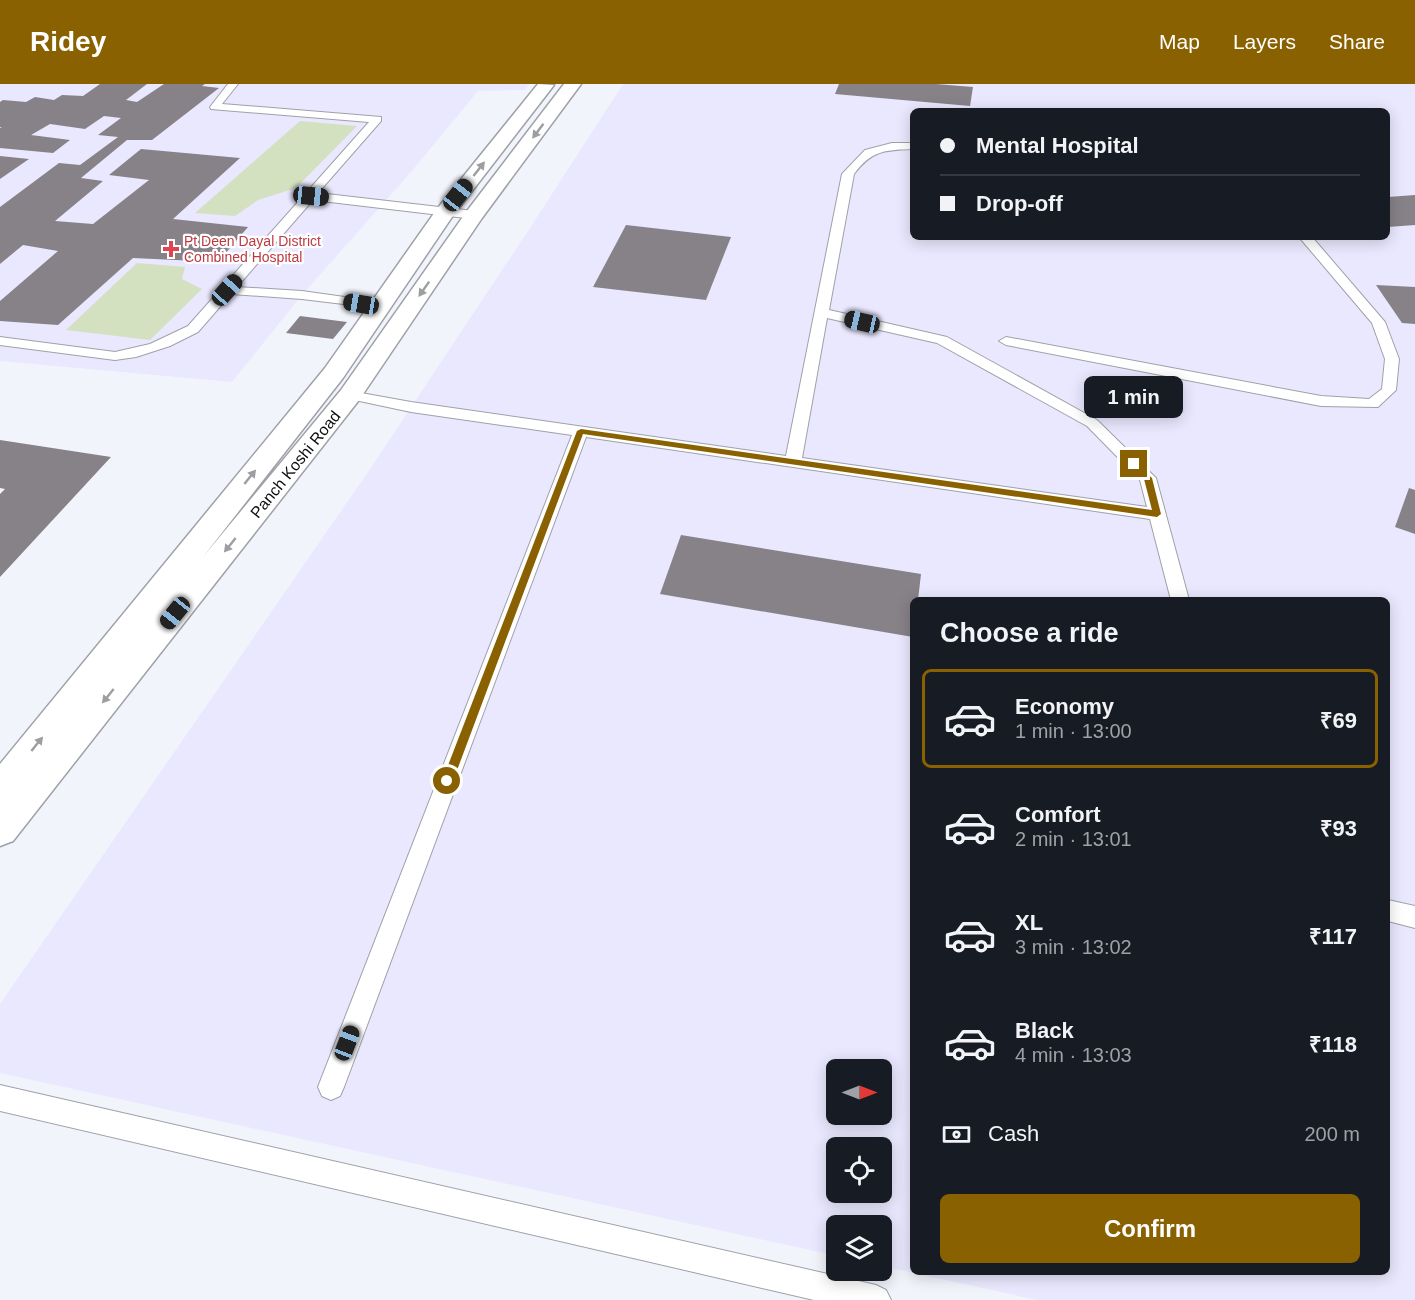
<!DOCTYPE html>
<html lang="en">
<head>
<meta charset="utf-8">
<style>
	body { margin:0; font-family:Arial,sans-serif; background:#20242c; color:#f1f3f6; height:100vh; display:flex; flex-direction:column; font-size:22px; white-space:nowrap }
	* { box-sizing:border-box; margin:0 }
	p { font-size:20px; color:#9ea1a6 }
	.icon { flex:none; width:33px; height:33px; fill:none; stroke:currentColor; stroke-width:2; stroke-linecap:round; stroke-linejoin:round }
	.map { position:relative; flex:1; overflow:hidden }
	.details { position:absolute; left:910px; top:513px; width:480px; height:678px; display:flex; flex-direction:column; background:#171b24; border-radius:9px; box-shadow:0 3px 15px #0003 }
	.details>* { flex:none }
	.guide { position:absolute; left:910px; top:24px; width:480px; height:132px; border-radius:9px; box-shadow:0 3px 15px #0003; display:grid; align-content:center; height:132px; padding:0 30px; background:#171b24 }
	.needle { width:39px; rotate:90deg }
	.controls { position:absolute; left:826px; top:975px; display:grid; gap:12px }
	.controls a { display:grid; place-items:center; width:66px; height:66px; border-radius:9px; background:#171b24; box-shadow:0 3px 15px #0003; font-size:30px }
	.end { position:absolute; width:27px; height:27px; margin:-14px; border:8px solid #896100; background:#fff; box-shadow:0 0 0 3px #fff }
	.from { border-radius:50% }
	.bubble { position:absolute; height:42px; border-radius:9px; background:#171b24; box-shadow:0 3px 15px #0003; font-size:20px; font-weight:600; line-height:42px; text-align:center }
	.car { position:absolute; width:18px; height:36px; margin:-18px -9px; border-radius:8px; box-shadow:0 0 4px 2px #0007; background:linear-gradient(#222 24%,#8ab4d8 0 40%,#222 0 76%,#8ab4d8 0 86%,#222 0) }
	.guide b { display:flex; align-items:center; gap:21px; height:57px; font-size:22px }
	.guide b+b { border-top:2px solid #363941 }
	.guide i { width:15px; height:15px; background:#f1f3f6 }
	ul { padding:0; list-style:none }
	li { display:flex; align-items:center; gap:18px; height:99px; margin:0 12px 9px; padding:0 18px; border:3px solid transparent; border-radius:9px }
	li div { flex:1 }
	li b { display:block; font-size:22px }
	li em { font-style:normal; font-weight:600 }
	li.active { border-color:#896100 }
	li>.icon { width:54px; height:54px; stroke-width:1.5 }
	h2 { padding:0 30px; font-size:27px; line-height:72px }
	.pay { display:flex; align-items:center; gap:15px; height:66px; padding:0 30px; font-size:22px }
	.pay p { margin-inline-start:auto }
	.action { display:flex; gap:12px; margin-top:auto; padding:12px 30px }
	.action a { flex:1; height:69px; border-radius:9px; background:#896100; color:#fff; font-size:24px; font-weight:600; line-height:69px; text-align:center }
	header { display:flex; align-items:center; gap:36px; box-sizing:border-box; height:84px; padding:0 30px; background:#896100; color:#fff }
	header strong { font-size:28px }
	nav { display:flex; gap:33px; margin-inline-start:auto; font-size:21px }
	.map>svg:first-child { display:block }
	.medical { fill:#eae8fe; fill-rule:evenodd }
	.green { fill:#d3e1c0 }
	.building { fill:#878288 }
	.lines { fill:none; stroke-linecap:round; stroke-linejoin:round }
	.lane-casing { stroke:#9fa1a8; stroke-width:2 }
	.secondary-casing { stroke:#9fa1a8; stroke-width:3 }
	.lane { fill:#fff; fill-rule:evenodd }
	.secondary { fill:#fff; fill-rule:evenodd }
	.oneway { fill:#9d9e9f }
	.route { fill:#896100 }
	.health-dot { fill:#e0444e; stroke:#fff; stroke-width:2 }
	.labels { text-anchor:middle; stroke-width:4.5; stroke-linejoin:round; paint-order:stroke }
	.far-health-label { font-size:14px; fill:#be3a42; stroke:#fff; text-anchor:start }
	.street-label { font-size:16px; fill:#0b0c0e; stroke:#fff }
</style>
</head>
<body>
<header>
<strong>Ridey</strong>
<nav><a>Map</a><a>Layers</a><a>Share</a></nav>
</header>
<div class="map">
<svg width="1415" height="1216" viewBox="0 0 1415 1216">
	<rect width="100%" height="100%" fill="#f2f4fc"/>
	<g class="medical">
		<path d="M0 0H529L525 6 478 7 412 87 302 211 232 298 0 277Z"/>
		<path d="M623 0H1415V1216H1037L882 1182V1142H837V1172L0 989V920L368 388 530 144ZM914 27H1388V153H914ZM914 516H1388V1188H914ZM837 986H882V1030H837ZM837 1064H882V1108H837Z"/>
	</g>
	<g class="green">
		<path d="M300 37 357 42 296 104 258 116 235 132 195 129Z"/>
		<path d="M137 179 185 183 182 195 202 205 150 256 66 246Z"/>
	</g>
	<g class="building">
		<path d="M100 0H147L126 16 137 18 164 0H205L202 2 219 4 152 56H127L81 94 103 97 55 137 93 140 149 96 109 91 141 65 240 74 173 135 248 143 218 178 133 174 58 241 0 237V217L58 167 23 161 0 180V123L59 79 80 81 118 53 98 51 121 34 104 32 85 45 50 40 31 51 70 56 53 69 0 64V44L2 43H0V18L3 16 26 18 35 13 54 16 62 11 83 12Z"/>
		<path d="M839 0H936L973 3 970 22 835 10Z"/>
		<path d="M0 72 29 75 0 95Z"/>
		<path d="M1415 111V141L1388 143V113Z"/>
		<path d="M626 141 731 153 706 216 593 203Z"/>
		<path d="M1376 201 1415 203V240L1402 239Z"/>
		<path d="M300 232 347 238 333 255 286 249Z"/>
		<path d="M0 356 111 373 0 493V410L5 405 0 404Z"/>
		<path d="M1409 404 1415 406V450L1395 443Z"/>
		<path d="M681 451 921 490 918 516H914L913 553 660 510Z"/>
	</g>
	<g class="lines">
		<defs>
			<g id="lane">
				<path d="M228 0H238L222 20 381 33V37L318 109 474 127 480 131 474 135 313 116 237 203 302 207 380 218 385 219 387 222 385 225 302 215 231 210 198 248 170 262 136 273 115 276 0 261V253L115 268 150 260 188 242 369 38 211 25 210 23Z"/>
				<path d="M892 59H914V65C885 66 872 66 854 90L829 226 947 253 1097 336 1156 394 1189 516H1171L1150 435 586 353 344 1003 340 1012 331 1016 322 1012 318 1003 572 351 411 328 350 315 343 311 350 307 411 318 786 372 842 90 865 66ZM827 234 937 259 1087 342 1140 396 1147 423 802 374Z"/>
				<path d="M1299 153H1312L1385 238 1399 275 1396 306 1378 323 1321 322 1006 261 999 257 1006 253 1321 312 1369 315 1382 305 1385 275 1372 239Z"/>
				<path d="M1388 816 1415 822V844L1388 837Z"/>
				<path d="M0 1001 876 1201 886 1206 891 1216H814L0 1027Z"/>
			</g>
			<path id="secondary" d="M538 0 554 1 452 133 343 294 203 473 341 306 467 127 564 0H581L482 134 359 316 13 757 0 762V680L325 284 437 125Z"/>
		</defs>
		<use href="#lane" class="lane-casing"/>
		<use href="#secondary" class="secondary-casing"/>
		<use href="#lane" class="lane"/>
		<use href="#secondary" class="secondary"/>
	</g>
	<defs><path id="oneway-solid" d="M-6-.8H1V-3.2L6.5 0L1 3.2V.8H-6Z" transform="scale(1.5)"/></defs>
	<g class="oneway">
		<use href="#oneway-solid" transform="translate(538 47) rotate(127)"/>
		<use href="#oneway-solid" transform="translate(479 85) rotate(-52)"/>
		<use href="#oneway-solid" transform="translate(424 205) rotate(125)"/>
		<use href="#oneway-solid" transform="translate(250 393) rotate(-51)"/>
		<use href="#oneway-solid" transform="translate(230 461) rotate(129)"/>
		<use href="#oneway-solid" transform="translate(108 612) rotate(129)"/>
		<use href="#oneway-solid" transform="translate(37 660) rotate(-51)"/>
	</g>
	<path class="route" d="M581 345 1152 426 1144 395 1130 380 1134 378 1152 394 1161 430 1157 433 583 350 453 697 451 700H444L442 697 577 347Z"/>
	<path class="health-dot" d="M168 156h6v6h6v6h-6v6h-6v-6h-6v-6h6z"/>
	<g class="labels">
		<g class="far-health-label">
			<text x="184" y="162">Pt Deen Dayal District<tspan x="184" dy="16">Combined Hospital</tspan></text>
		</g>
		<g class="street-label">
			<text transform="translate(295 380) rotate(-51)" y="6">Panch Koshi Road</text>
		</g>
	</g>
</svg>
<div class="controls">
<a><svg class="needle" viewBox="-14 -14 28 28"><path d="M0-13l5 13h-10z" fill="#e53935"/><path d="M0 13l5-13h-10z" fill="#9ea1a6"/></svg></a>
<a><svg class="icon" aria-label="locate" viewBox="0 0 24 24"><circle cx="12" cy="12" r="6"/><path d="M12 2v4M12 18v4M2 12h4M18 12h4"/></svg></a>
<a><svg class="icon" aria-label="layers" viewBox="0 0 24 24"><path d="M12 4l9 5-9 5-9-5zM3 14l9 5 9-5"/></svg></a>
</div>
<i class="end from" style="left:447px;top:697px"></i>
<i class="end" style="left:1134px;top:380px"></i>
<div class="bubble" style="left:1084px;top:292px;width:99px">1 min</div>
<i class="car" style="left:458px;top:111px;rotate:38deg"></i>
<i class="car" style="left:311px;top:112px;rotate:96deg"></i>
<i class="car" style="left:227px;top:206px;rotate:42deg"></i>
<i class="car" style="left:361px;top:220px;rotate:279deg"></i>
<i class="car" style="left:862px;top:238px;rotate:283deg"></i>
<i class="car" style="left:175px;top:529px;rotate:219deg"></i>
<i class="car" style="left:347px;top:959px;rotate:21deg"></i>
<div class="guide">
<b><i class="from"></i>Mental Hospital</b>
<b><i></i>Drop-off</b>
</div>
<section class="details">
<h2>Choose a ride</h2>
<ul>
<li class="active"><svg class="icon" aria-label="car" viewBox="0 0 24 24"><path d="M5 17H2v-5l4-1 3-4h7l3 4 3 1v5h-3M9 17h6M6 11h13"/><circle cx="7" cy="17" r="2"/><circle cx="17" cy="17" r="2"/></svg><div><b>Economy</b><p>1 min · 13:00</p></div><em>₹69</em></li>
<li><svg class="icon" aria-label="car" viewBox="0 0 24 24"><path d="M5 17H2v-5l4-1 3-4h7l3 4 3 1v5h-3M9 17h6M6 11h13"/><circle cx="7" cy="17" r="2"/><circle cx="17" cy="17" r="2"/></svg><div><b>Comfort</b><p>2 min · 13:01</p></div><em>₹93</em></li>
<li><svg class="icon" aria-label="car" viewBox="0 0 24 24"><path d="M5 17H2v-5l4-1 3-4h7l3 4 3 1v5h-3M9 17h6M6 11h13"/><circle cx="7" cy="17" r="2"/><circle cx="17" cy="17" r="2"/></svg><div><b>XL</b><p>3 min · 13:02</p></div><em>₹117</em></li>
<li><svg class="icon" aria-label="car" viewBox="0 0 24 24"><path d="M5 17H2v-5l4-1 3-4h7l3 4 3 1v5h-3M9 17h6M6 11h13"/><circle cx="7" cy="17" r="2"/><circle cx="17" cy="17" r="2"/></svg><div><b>Black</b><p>4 min · 13:03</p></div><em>₹118</em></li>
</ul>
<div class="pay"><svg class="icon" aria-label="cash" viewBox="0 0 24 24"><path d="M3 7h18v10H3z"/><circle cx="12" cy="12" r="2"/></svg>Cash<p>200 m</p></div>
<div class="action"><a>Confirm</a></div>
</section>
</div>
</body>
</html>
